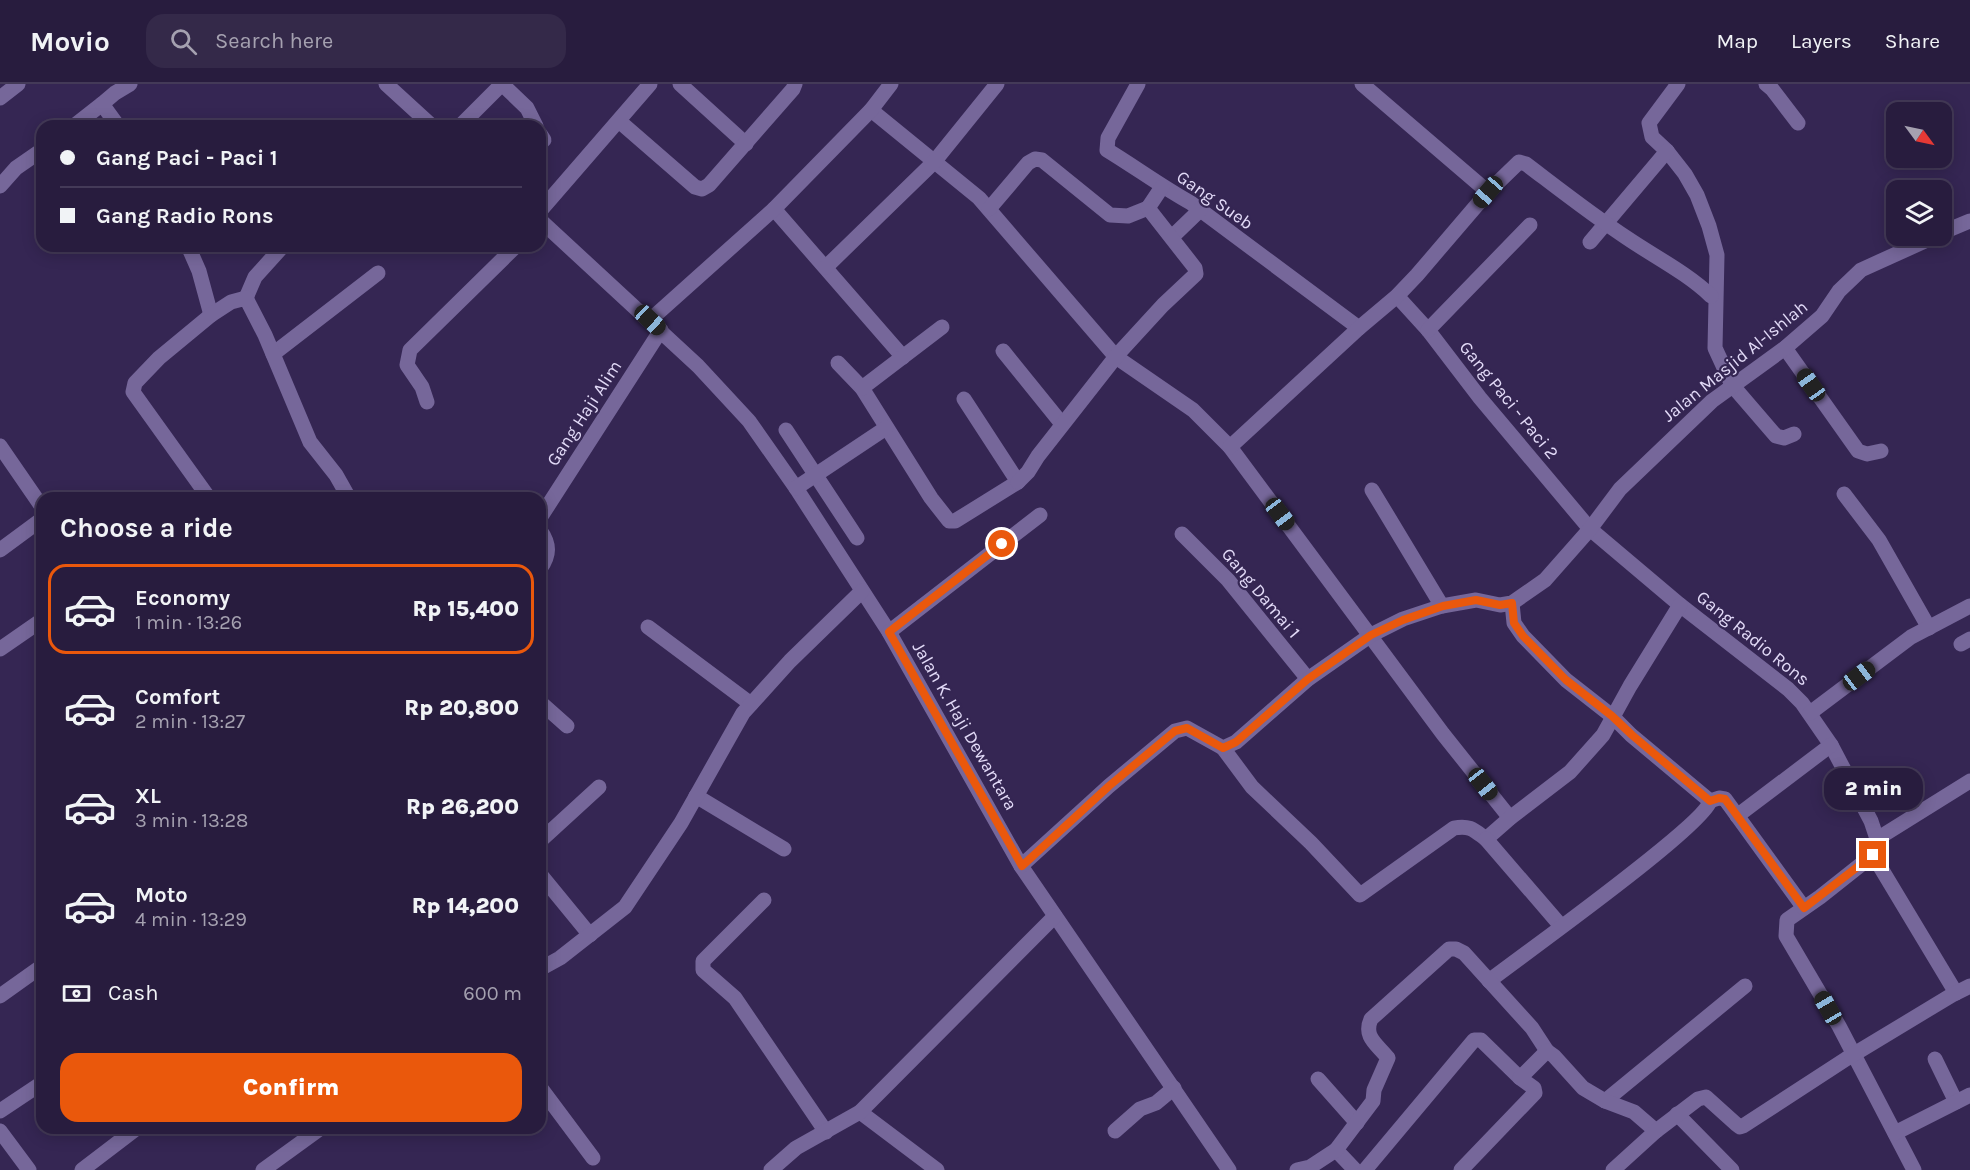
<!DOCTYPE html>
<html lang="en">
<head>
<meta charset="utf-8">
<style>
	body { margin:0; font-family:Karla,sans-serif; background:#342949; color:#f1f3f6; height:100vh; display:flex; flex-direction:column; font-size:22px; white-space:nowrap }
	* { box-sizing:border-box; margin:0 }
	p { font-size:20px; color:#a5a1b0 }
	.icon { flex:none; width:33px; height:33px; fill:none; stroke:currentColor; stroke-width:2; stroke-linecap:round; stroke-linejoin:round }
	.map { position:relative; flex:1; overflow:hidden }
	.details { position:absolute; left:36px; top:408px; width:510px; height:642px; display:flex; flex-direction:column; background:#281c3e; border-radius:18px; box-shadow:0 3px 15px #0003,0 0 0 2px #443a58 }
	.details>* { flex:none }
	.banner { position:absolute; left:36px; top:36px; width:510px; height:132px; border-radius:18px; box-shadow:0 3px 15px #0003,0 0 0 2px #443a58; display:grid; align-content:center; height:132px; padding:0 24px; background:#281c3e }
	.needle { width:39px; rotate:123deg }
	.buttons { position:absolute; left:1886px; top:18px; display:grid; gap:12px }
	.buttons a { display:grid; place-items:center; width:66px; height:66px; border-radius:12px; background:#281c3e; box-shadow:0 3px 15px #0003,0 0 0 2px #443a58; font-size:30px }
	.end { position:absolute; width:27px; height:27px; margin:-14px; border:8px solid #ea580c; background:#fff; box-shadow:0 0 0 3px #fff }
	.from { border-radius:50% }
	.bubble { position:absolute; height:42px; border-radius:18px; background:#281c3e; box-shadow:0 3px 15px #0003,0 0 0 2px #443a58; font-size:20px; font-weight:800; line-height:42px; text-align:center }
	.car { position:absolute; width:18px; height:36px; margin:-18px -9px; border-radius:8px; box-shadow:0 0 4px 2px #0007; background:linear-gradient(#222 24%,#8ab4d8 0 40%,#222 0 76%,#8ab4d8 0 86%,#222 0) }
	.banner b { display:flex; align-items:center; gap:21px; height:57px; font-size:22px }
	.banner b+b { border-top:2px solid #443a58 }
	.banner i { width:15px; height:15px; background:#f1f3f6 }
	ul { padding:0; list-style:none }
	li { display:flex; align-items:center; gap:18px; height:90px; margin:0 12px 9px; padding:0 12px; border:3px solid transparent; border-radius:18px }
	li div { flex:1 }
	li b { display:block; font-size:22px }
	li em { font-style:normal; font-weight:800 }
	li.selected { border-color:#ea580c }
	li>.icon { width:54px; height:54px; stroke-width:1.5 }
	h2 { padding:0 24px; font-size:27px; line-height:72px }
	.pay { display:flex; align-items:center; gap:15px; height:66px; padding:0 24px; font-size:22px }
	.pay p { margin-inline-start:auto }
	.button { display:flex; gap:12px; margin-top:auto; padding:12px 24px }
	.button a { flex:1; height:69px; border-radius:18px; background:#ea580c; color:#fff; font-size:24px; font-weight:800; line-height:69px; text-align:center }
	header { display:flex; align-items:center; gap:36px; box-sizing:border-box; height:84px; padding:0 30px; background:#281c3e; border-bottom:2px solid #443a58 }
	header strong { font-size:28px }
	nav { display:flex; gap:33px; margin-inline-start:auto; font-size:21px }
	.search { width:420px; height:54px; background:#342949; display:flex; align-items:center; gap:15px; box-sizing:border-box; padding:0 21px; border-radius:18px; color:#a5a1b0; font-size:22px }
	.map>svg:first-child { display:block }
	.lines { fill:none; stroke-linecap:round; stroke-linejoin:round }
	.street { stroke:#76679a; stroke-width:15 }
	.route { stroke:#ea580c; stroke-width:8 }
	.labels { text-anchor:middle; stroke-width:4.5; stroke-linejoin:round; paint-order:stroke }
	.street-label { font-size:18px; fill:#e3dbf8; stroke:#352653 }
</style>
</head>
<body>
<header>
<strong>Movio</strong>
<div class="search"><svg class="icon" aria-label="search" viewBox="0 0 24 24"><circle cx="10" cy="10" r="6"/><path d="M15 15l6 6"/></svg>Search here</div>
<nav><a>Map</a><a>Layers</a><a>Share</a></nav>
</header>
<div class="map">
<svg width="1970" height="1086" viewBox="0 0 1970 1086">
	<rect width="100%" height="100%" fill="#352653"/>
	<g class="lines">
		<g class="street">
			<path d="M386 0 432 42"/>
			<path d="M680 0 746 60"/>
			<path d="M1138 0 1108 54 1107 66C1135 83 1162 103 1191 119L1359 244"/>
			<path d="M1362 0 1488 108"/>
			<path d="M1678 0 1649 39 1652 53 1667 67 1685 90 1697 111 1709 142 1717 171 1715 264 1732 301 1776 352 1784 354 1794 350"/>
			<path d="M1766 0 1772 5 1798 39"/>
			<path d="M0 14 18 0"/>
			<path d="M871 26 979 114 1116 273 1193 326 1230 363 1443 650 1510 734"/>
			<path d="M619 37 695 103 702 105 709 101 793 5 795 0"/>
			<path d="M74 42 102 20"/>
			<path d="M118 42 102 20 115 9 130 0"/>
			<path d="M460 42 502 0 527 24 536 42"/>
			<path d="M540 50 544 56"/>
			<path d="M0 102 16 84 42 66"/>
			<path d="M774 125 903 273"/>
			<path d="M989 125 1028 79 1035 75 1042 76 1110 131 1128 132 1148 124"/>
			<path d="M540 127 650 0"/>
			<path d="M540 136 698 282 749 337 796 404 889 548 1021 782 1229 1086"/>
			<path d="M1941 149 1970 137"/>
			<path d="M1172 153 1200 126"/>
			<path d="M1590 158 1667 67"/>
			<path d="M188 162 199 187 211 231"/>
			<path d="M826 183 934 78 997 0"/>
			<path d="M1397 212 1428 246 1480 314 1590 445 1680 521 1788 605 1802 619 1831 661 1871 737 1877 755 1873 771 1820 813 1787 836 1786 852 1839 942 1914 1086"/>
			<path d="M246 214 255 193 283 162"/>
			<path d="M650 236 774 125 871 26 891 0"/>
			<path d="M1428 246 1530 141"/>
			<path d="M1785 264 1858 367 1867 370 1881 367"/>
			<path d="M1003 267 1062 340"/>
			<path d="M273 270 378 189"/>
			<path d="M838 279 862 304 931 414 949 437H955L1018 398 964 315"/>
			<path d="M862 304 942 243"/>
			<path d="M427 318 422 303 407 281 410 266 516 162"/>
			<path d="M786 346 857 454"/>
			<path d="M0 362 42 423"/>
			<path d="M1230 363 1359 244 1397 212 1417 191 1488 108 1519 78 1526 80C1559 105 1592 131 1627 154 1655 173 1687 189 1711 212"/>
			<path d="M1018 398 1028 388 1038 372 1118 270 1163 221 1196 190 1195 184 1148 124 1162 103"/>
			<path d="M796 404 886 344"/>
			<path d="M1372 406 1442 522"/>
			<path d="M1844 410 1879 456 1929 544"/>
			<path d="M209 414 133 308 135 299 159 274 211 231 231 218 246 214 265 251 310 358 336 391 349 414"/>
			<path d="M540 434 661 246"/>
			<path d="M540 446C550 460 550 471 540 485"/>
			<path d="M1182 450 1228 496 1308 595"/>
			<path d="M0 466 42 435"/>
			<path d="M648 543 751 620"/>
			<path d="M889 548 1040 431"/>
			<path d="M1961 560 1970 555"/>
			<path d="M0 565 42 536"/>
			<path d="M540 618 567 642"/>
			<path d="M1810 629 1911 553 1970 522"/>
			<path d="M1223 664 1252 703 1311 759 1360 811 1454 744C1470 741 1474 746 1486 755L1510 734 1570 688 1603 651 1630 602 1680 521"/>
			<path d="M696 712 784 765"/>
			<path d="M1710 717 1719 714 1725 715 1804 824"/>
			<path d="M1737 732 1831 661"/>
			<path d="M1486 755 1561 842"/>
			<path d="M1877 755 1970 697"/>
			<path d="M540 757 599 703"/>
			<path d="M1873 771 1956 909"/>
			<path d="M1021 782 1109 702 1175 647 1187 644 1223 664 1236 658 1308 595 1371 551 1403 535 1442 522 1476 516 1500 521 1512 519 1545 496 1590 445 1620 405 1712 317 1785 264 1822 232 1839 207 1861 186 1936 152"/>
			<path d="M540 790 590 851"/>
			<path d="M764 816 703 877V886L735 914 826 1048"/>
			<path d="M540 885 560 874 625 823 681 739 743 629 790 577 862 507"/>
			<path d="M1489 897C1520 873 1705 741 1710 717L1631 651 1612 632 1566 596 1523 552 1514 539 1512 519"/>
			<path d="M0 912 42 882"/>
			<path d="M1935 975 1956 1018"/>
			<path d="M1318 995 1357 1039"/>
			<path d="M540 1003 593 1074"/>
			<path d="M1605 1017 1745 902"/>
			<path d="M0 1027 42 999"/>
			<path d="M860 1028 937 1086"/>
			<path d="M1677 1030 1732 1086"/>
			<path d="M0 1047 29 1086"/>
			<path d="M1115 1047 1140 1025 1156 1019 1174 1004"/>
			<path d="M1895 1049 1970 1011"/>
			<path d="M1336 1066 1355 1086"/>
			<path d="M82 1086 137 1044"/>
			<path d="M263 1086 321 1044"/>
			<path d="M771 1086 796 1064 860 1028 1055 832"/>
			<path d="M1297 1086 1310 1083 1336 1066 1373 1017 1374 1006 1388 974C1377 960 1363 953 1371 935L1449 865H1456L1464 869 1532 944 1547 967"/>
			<path d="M1365 1086 1474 956H1481L1520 994"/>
			<path d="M1461 1086 1532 1012 1535 1009 1534 1004 1520 994 1547 967 1554 972 1583 1004 1605 1017 1634 1028 1656 1047"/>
			<path d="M1613 1086 1656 1047 1698 1015 1706 1013 1736 1040 1740 1043 1743 1042 1846 975 1952 911 1970 902"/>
		</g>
	</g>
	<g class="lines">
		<path class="route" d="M1002 460 889 548 1022 782 1109 702 1175 647 1187 644 1223 664 1236 658 1308 595 1371 551 1403 536 1443 522 1476 516 1500 521 1512 519 1514 539 1523 552 1566 596 1612 632 1632 651 1710 717 1719 714 1725 715 1804 824 1873 771"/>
	</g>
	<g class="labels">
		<g class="street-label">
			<text transform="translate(1215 116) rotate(35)" y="6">Gang Sueb</text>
			<text transform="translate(1735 277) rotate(-39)" y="6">Jalan Masjid Al-Ishlah</text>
			<text transform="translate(1509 316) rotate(51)" y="6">Gang Paci - Paci 2</text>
			<text transform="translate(584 329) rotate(-57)" y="6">Gang Haji Alim</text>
			<text transform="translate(1261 509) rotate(50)" y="6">Gang Damai 1</text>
			<text transform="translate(1753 554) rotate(39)" y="6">Gang Radio Rons</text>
			<text transform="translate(965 642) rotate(60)" y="6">Jalan K. Haji Dewantara</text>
		</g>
	</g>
</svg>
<div class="buttons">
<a><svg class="needle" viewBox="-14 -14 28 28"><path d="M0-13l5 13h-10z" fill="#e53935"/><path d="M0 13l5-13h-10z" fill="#a5a1b0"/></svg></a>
<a><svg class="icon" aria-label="layers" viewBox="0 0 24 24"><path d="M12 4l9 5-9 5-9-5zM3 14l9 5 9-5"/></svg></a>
</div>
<i class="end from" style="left:1002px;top:460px"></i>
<i class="end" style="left:1873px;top:771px"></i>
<div class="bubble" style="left:1824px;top:684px;width:99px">2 min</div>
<i class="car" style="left:1488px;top:108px;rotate:221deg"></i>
<i class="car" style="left:650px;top:236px;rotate:133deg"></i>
<i class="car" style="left:1811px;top:301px;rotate:325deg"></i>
<i class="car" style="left:1280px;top:430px;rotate:143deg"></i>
<i class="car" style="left:1859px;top:592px;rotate:53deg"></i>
<i class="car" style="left:1483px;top:700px;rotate:142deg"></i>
<i class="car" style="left:1828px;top:924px;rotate:330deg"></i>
<div class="banner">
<b><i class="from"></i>Gang Paci - Paci 1</b>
<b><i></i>Gang Radio Rons</b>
</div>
<section class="details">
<h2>Choose a ride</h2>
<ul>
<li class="selected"><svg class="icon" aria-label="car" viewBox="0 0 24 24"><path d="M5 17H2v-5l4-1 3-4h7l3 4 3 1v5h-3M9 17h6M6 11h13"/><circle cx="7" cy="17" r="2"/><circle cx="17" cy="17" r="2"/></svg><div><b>Economy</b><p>1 min · 13:26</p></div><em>Rp 15,400</em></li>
<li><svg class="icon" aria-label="car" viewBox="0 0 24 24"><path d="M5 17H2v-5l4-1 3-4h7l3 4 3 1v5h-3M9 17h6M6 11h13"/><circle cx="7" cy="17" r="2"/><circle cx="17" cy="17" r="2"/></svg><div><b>Comfort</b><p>2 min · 13:27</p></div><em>Rp 20,800</em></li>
<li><svg class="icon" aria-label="car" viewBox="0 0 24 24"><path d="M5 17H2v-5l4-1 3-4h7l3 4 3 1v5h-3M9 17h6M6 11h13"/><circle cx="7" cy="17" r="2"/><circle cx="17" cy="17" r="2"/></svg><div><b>XL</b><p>3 min · 13:28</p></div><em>Rp 26,200</em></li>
<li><svg class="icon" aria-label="car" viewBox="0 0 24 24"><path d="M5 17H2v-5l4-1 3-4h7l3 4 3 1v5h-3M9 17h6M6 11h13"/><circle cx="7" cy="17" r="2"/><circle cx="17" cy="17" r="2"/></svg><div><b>Moto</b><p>4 min · 13:29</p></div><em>Rp 14,200</em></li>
</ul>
<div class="pay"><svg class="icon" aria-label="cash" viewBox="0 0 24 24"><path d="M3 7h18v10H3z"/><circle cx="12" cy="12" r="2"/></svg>Cash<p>600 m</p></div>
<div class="button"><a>Confirm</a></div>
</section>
</div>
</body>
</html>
